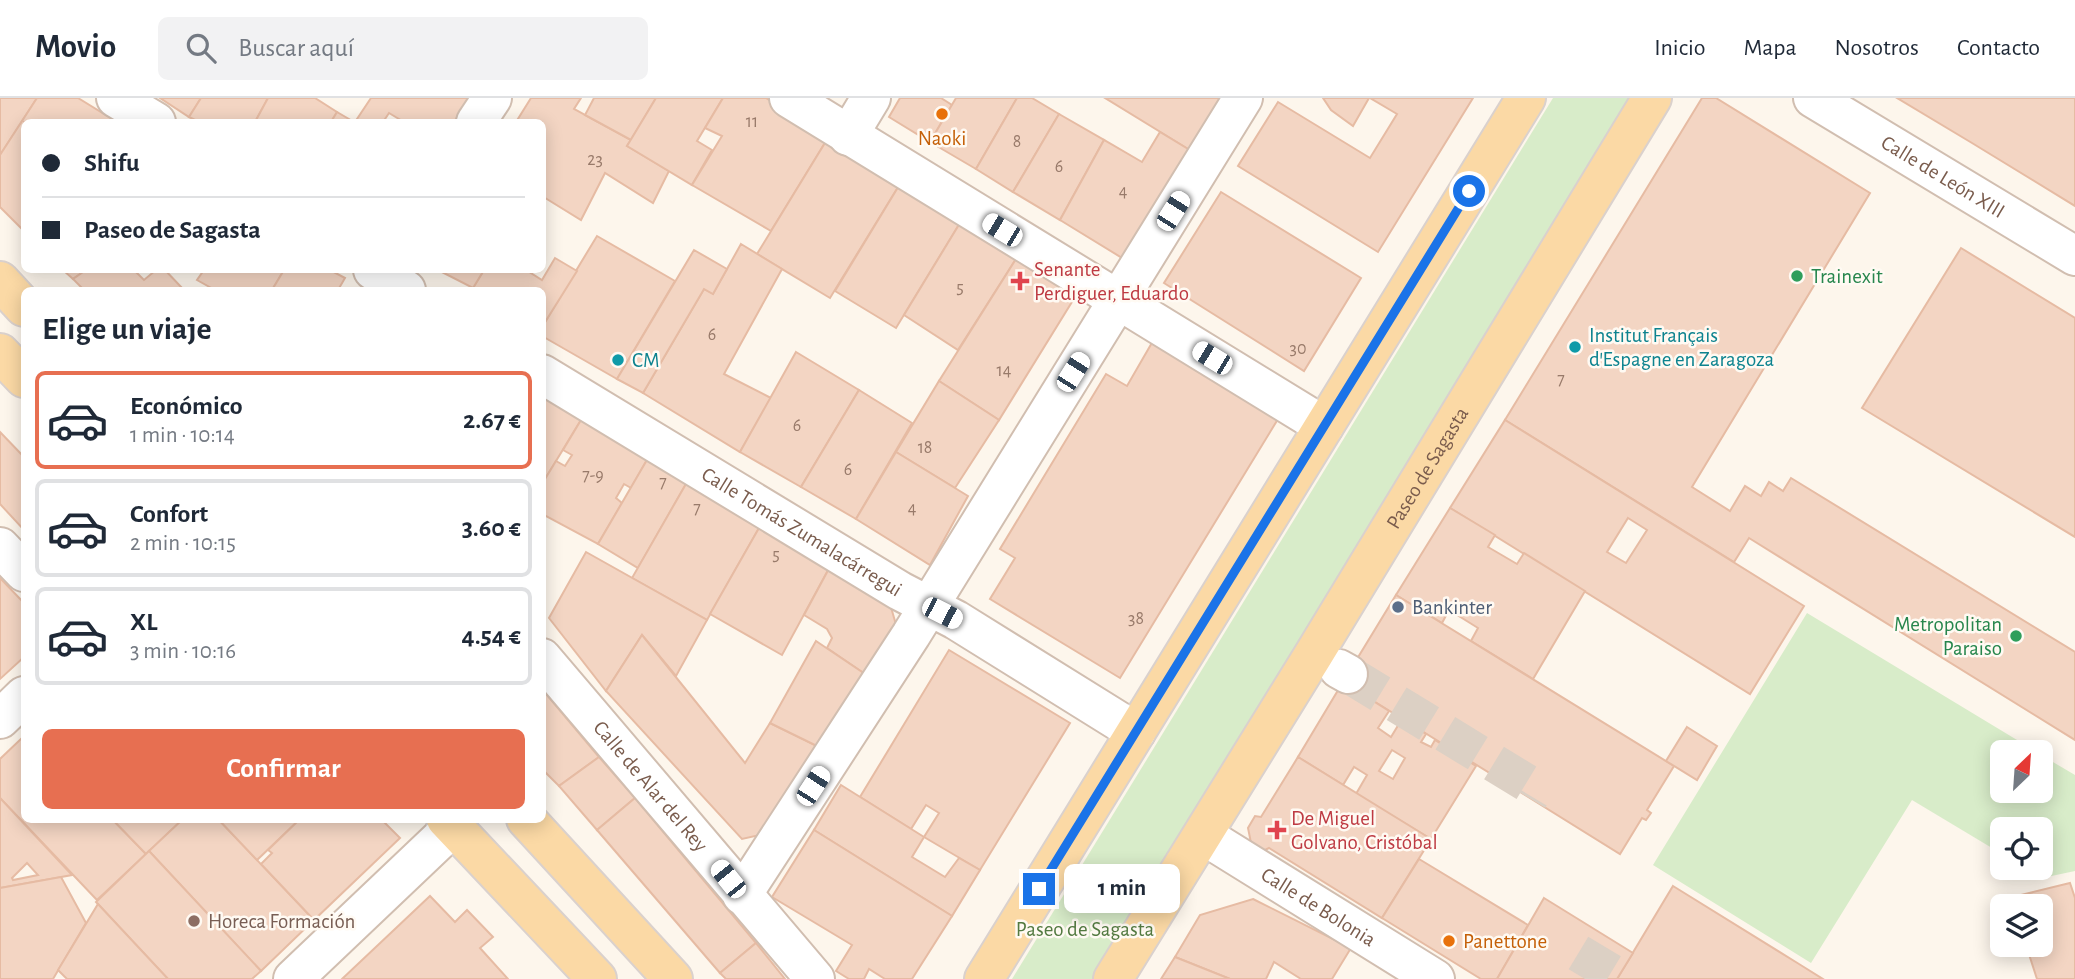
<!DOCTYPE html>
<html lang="es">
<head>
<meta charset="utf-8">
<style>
	body { margin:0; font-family:"Alegreya Sans",sans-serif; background:#f2f2f3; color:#1f2937; height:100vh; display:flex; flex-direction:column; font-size:26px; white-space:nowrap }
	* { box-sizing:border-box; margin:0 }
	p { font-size:23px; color:#747a83 }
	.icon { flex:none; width:38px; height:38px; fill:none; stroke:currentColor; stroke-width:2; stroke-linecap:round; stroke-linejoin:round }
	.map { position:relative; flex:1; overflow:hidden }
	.drawer { position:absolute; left:21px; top:189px; width:525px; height:536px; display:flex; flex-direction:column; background:#fff; border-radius:10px; box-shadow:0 4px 18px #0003 }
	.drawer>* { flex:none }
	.guide { position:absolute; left:21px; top:21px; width:525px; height:154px; border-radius:10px; box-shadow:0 4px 18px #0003; display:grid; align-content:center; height:154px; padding:0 21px; background:#fff }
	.needle { width:46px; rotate:25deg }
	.fabs { position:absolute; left:1990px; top:642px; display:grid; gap:14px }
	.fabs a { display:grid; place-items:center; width:63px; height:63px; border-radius:10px; background:#fff; box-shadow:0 4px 18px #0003; font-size:35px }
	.end { position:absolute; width:32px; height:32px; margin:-16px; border:9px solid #1a73e8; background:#fff; box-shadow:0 0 0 4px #fff }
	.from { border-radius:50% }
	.bubble { position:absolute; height:49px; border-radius:10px; background:#fff; box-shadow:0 4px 18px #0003; font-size:23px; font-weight:600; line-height:49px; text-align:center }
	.car { position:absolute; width:21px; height:42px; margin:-21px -10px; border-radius:9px; box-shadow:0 0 5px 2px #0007; background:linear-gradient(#fff 24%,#345 0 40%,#fff 0 76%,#345 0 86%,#fff 0) }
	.guide b { display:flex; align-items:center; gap:24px; height:66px; font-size:26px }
	.guide b+b { border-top:2px solid #e0e1e3 }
	.guide i { width:18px; height:18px; background:#1f2937 }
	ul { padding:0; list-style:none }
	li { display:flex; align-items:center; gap:21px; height:98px; margin:0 14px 10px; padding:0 7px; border:4px solid #e0e1e3; border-radius:10px }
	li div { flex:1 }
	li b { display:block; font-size:26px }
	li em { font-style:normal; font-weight:600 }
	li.active { border-color:#e76f51 }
	li>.icon { width:63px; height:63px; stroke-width:1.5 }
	h2 { padding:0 21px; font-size:32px; line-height:84px }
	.action { display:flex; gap:14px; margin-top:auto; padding:14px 21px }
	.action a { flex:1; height:80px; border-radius:10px; background:#e76f51; color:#fff; font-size:28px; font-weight:600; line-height:80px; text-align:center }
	header { display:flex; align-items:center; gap:42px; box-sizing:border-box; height:98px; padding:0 35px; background:#fff; border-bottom:2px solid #e0e1e3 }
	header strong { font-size:33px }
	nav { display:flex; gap:38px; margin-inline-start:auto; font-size:24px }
	.search { width:490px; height:63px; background:#f2f2f3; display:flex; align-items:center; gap:18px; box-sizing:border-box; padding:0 24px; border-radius:10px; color:#747a83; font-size:26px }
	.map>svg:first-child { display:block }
	.green { fill:#d8ecc9 }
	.building { fill:#f3d5c3; stroke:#e6bba3; stroke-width:2; fill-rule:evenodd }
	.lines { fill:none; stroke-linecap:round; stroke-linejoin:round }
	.minor-tunnel { stroke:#dcd0c4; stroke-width:38; stroke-dasharray:38 19; stroke-linecap:butt }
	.minor-casing { stroke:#d1beb0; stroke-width:42 }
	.major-casing { stroke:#dad1cd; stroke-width:42 }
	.minor { stroke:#fff; stroke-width:38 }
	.major { stroke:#fbd9a5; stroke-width:38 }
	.route { stroke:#1a73e8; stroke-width:9 }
	.food-dot { fill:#e8710a; stroke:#fffaf3; stroke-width:2.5 }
	.leisure-dot { fill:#2e9e5b; stroke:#fffaf3; stroke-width:2.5 }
	.health-dot { fill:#e0444e; stroke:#fffaf3; stroke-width:2.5 }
	.culture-dot { fill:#0f9aa8; stroke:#fffaf3; stroke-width:2.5 }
	.service-dot { fill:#5c6f8a; stroke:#fffaf3; stroke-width:2.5 }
	.education-dot { fill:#8d6e63; stroke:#fffaf3; stroke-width:2.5 }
	.labels { text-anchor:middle; stroke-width:5; stroke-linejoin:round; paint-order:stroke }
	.number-label { font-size:18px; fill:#987a6a }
	.food-label { font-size:21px; fill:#c56008; stroke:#fffaf3 }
	.street-label { font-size:21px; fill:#7a5c4d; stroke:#fffaf3 }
	.health-label { font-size:21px; fill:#be3a42; stroke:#fffaf3; text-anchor:start }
	.leisure-label { font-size:21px; fill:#27864d; stroke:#fffaf3; text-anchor:start }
	.culture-label { font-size:21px; fill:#0d838f; stroke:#fffaf3; text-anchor:start }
	.service-label { font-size:21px; fill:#4e5e75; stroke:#fffaf3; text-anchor:start }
	.education-label { font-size:21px; fill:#785e54; stroke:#fffaf3; text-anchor:start }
	.park-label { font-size:21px; fill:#537a41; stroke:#fffaf3 }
</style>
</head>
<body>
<header>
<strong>Movio</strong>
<div class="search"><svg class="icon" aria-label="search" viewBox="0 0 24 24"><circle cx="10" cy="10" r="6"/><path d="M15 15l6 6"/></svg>Buscar aquí</div>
<nav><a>Inicio</a><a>Mapa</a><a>Nosotros</a><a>Contacto</a></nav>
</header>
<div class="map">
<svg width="2075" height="881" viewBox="0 0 2075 881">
	<rect width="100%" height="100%" fill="#fdf6ec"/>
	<g class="green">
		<path d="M1553 0H1636L1096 881H1012Z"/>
		<path d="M1807 515 2037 654H2002V693H2040L2041 657 2075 677V773L2042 780 2025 770H2040V732H2002V756L1912 702 1811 865 1653 767Z"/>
	</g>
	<g class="building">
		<path d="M0 0H37L0 57Z"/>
		<path d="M37 0H78L117 24H24V133L0 109V57Z"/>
		<path d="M160 0H201L189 19Z"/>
		<path d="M201 0H268L255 24H199L189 19Z"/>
		<path d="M268 0H315L337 14 331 24H255Z"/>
		<path d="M371 0H470L454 24H404L389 15 383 24H355Z"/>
		<path d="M531 0H581L574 11 631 42 627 48 669 73 653 105 605 75 581 122 542 98V24H516Z"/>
		<path d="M594 0H656L631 42 585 17Z"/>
		<path d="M656 0H723L697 43 712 52 692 87 627 48Z"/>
		<path d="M723 0H766L828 40 771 133 692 87 722 38 705 30Z"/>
		<path d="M900 0H941L952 7 930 44 889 19Z"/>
		<path d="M956 0H1017L976 71 930 44Z"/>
		<path d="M1017 0H1032L1059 16 1013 94 976 71Z"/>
		<path d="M1105 0H1227L1193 54Z"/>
		<path d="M1323 0H1369L1353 28 1331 12Z"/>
		<path d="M1370 0H1473L1378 154 1238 68 1278 4 1370 60 1397 16Z"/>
		<path d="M1702 0H1716L1870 95 1692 389 1730 413 1745 388 1761 398 1769 384 1783 393 1791 380 2075 554V642L1749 440 1734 464 1505 322Z"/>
		<path d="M1897 0H2075V108L1972 45Z"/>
		<path d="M337 14 354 24H331Z"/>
		<path d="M1059 16 1104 42 1060 122 1013 94Z"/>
		<path d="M1160 34 1193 54 1127 163 1060 122 1104 42 1142 64Z"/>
		<path d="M828 40 900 86 830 200 757 156Z"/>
		<path d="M900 86 960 125 896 230 835 193Z"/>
		<path d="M1221 94 1361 180 1304 273 1164 185Z"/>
		<path d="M960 125 1016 161 958 252 904 217Z"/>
		<path d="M597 138 675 183 617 281 542 238V229Z"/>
		<path d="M741 146 782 171 724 276 771 300 740 354 643 295 704 191 713 196Z"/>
		<path d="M1961 150 2075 220V439L1862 310Z"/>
		<path d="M694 152 727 171 713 196 704 191 643 295 617 281Z"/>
		<path d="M555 160 577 173 542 229V192H477L473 190 484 172H526L542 182Z"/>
		<path d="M1016 161 1075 199 999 322 939 283Z"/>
		<path d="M63 172H86L73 181Z"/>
		<path d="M86 172H134L144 182 156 172H165L184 192H84L73 181Z"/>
		<path d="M204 172H284L272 192H215L197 182Z"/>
		<path d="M284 172H330L345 180 338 192H272Z"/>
		<path d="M438 172H484L473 190Z"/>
		<path d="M1153 243 1278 321 1120 580 990 501 1015 460 1000 451 1106 276 1127 288Z"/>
		<path d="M796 254 859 292 801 389 740 354Z"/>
		<path d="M939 283 999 322 955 390 896 354Z"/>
		<path d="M859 292 912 325 856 421 801 389Z"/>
		<path d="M542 293 584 317 542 386Z"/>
		<path d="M584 317 651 355 631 390 624 386 616 400 622 405 598 446 542 416V386L556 363 565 368 572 357 563 352Z"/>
		<path d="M1505 322 1804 508 1750 596 1450 410ZM1628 420 1647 432 1626 465 1607 454Z"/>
		<path d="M0 334 24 359V432L0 406Z"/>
		<path d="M896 354 968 398 930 467 856 421Z"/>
		<path d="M651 355 690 379 638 470 598 446Z"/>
		<path d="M690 379 763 423 707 522 632 480Z"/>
		<path d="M1450 410 1495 437 1488 449 1517 466 1524 455 1585 493 1533 581 1471 543 1478 530 1449 512 1442 525 1396 497Z"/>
		<path d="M763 423 832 465 782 557 710 516Z"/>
		<path d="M586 454 707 522 676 578 642 537 606 593 549 520Z"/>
		<path d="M832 465 888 499 897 530 868 578 827 550 832 540 827 531 804 517Z"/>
		<path d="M0 480 24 505V559L0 581Z"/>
		<path d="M1396 497 1674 668 1647 712 1651 715 1646 722 1642 720 1620 756 1343 584Z"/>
		<path d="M642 537 745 665 770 625 825 652 777 733 742 741 606 593Z"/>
		<path d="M816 543 868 578 825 652 770 625Z"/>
		<path d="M949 552 1070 625 980 772 924 739 939 715 926 707 911 731 860 699Z"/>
		<path d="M1343 584 1389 613 1378 630 1391 639 1402 621 1426 636 1421 644 1431 649 1435 642 1476 668 1431 741 1356 696 1367 677 1354 669 1343 687 1298 659ZM1392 652 1405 660 1393 681 1379 673Z"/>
		<path d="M542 591 599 659 559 688 542 671Z"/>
		<path d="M1687 629 1717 648 1697 682 1666 663Z"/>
		<path d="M24 638V721H112L146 756 97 802 0 700V661Z"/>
		<path d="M599 659 635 700 597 732 559 688Z"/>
		<path d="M1298 659 1431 741 1382 820 1269 750 1263 753 1251 745 1248 730 1255 718 1261 719Z"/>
		<path d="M841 687 924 739 912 759 945 779 959 760 980 772 952 818 814 732Z"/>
		<path d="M0 700 72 777 0 790ZM27 765 38 777 13 782 12 780Z"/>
		<path d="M635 700 756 845 720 875 597 732Z"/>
		<path d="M112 721H183L146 756Z"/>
		<path d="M183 721H218L314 822 261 873 149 753Z"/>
		<path d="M218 721H300L257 762Z"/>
		<path d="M300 721H381L400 740 314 822 261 766 272 755 268 752Z"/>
		<path d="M814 732 952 818 912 881H885L869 871 864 881H849L836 873 852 847 772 799Z"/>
		<path d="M149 753 261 873 252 881H168L96 804Z"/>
		<path d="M1419 761 1528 827 1497 881H1481L1382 820Z"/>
		<path d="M61 779 86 825 53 881H0V790Z"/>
		<path d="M2070 785 2075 800V881H2037L2026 847H2040V808H2012L2009 800Z"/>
		<path d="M1673 788 1799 866 1823 881H1617Z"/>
		<path d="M430 798 455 824 467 812 493 839 480 850 508 881H342Z"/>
		<path d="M1544 800 1633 855 1617 881H1497Z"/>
		<path d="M1253 801 1351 850 1332 881H1301L1274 864 1266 881H1230L1175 859 1200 817Z"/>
		<path d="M98 806 168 881H67L58 872Z"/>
		<path d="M756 845 785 881H726L720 875Z"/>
		<path d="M1175 859 1230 881H1161Z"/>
	</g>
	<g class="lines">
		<g class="minor-tunnel">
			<path d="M1348 576 1535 690 1529 700"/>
			<path d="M1585 881 1609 841"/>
		</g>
		<defs>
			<g id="minor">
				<path d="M116 0 156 24"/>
				<path d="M789 0 1324 328"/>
				<path id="s1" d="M1813 0 2075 158"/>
				<path d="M476 24 492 0"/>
				<path d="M848 38 871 0"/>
				<path d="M373 172 406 192"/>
				<path id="s2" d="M542 276 900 493 956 522 1136 634"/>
				<path d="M0 449 24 474"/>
				<path id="s3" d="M542 560 815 881"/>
				<path d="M1339 571 1348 576"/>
				<path d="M0 621 24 598"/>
				<path id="s4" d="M1203 737 1435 881"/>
				<path d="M742 797 911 537 1243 0"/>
				<path d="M293 881 453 729"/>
			</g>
			<g id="major">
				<path d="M0 183 24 209"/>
				<path d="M0 255 24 280"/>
				<path d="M446 721 597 881"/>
				<path d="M526 721 673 881"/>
				<path d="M984 881 1526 0"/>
				<path id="s5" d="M1113 881 1314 556 1652 0"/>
			</g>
		</defs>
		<use href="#minor" class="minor-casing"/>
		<use href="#major" class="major-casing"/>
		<use href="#minor" class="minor"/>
		<use href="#major" class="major"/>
	</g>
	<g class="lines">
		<path class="route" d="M1039 791 1469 93"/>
	</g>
	<g class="food-dot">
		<circle cx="942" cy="16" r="7"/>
		<circle cx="1449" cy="843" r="7"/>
	</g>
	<g class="leisure-dot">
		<circle cx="1797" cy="178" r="7"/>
		<circle cx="2016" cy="538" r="7"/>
	</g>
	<g class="health-dot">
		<path d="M1016.5 172.5h7v7h7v7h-7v7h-7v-7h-7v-7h7z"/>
		<path d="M1273.5 721.5h7v7h7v7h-7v7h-7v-7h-7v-7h7z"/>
	</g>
	<g class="culture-dot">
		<circle cx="1575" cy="249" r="7"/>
		<circle cx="618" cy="262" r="7"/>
	</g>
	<circle class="service-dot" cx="1398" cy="509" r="7"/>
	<circle class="education-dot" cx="194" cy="823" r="7"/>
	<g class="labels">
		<g class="number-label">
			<text x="752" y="29">11</text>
			<text x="1017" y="49">8</text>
			<text x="595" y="67">23</text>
			<text x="1059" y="74">6</text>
			<text x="1123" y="99">4</text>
			<text x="960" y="195">5</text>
			<text x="712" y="242">6</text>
			<text x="1298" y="256">30</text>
			<text x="1004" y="278">14</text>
			<text x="1561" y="287">7</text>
			<text x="797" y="333">6</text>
			<text x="925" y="355">18</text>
			<text x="848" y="377">6</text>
			<text x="593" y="383">7-9</text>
			<text x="663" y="390">7</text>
			<text x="697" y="416">7</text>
			<text x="912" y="416">4</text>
			<text x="776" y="462">5</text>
			<text x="1136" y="526">38</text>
		</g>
		<g class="food-label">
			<text x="942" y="47">Naoki</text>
			<text x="1463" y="850" text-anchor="start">Panettone</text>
		</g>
		<g class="street-label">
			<text dy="7" stroke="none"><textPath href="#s1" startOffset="152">Calle de León XIII</textPath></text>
			<text dy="7" stroke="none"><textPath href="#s5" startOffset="600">Paseo de Sagasta</textPath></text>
			<text dy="7" stroke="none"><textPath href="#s2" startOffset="304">Calle Tomás Zumalacárregui</textPath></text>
			<text dy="7" stroke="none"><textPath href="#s3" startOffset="168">Calle de Alar del Rey</textPath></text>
			<text dy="7" stroke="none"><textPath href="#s4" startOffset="136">Calle de Bolonia</textPath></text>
		</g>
		<g class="health-label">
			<text x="1034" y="178">Senante<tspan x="1034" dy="24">Perdiguer, Eduardo</tspan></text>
			<text x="1291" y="727">De Miguel<tspan x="1291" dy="24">Golvano, Cristóbal</tspan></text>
		</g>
		<g class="leisure-label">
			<text x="1811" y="185">Trainexit</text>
			<text x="2002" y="533" text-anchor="end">Metropolitan<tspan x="2002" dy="24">Paraiso</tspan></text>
		</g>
		<g class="culture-label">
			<text x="1589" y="244">Institut Français<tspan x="1589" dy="24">d'Espagne en Zaragoza</tspan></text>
			<text x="632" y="269">CM</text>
		</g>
		<g class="service-label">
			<text x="1412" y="516">Bankinter</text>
		</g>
		<g class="education-label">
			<text x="208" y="830">Horeca Formación</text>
		</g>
		<g class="park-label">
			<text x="1085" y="838">Paseo de Sagasta</text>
		</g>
	</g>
</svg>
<div class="fabs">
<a><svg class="needle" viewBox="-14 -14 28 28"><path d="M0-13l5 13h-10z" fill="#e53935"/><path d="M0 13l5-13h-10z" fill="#747a83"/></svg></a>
<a><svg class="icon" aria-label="locate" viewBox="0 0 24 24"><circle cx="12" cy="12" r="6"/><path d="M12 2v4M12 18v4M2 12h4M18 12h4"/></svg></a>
<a><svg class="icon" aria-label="layers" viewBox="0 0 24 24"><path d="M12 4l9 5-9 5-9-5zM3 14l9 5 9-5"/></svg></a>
</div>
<i class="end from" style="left:1469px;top:93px"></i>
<i class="end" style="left:1039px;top:791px"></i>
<div class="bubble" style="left:1064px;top:766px;width:116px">1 min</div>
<i class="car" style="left:1173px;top:113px;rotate:32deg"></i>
<i class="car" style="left:1002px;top:132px;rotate:301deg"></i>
<i class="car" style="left:1212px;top:260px;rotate:301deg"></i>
<i class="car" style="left:1073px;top:274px;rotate:32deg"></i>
<i class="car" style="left:942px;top:515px;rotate:117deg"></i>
<i class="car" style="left:813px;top:688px;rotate:33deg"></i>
<i class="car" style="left:728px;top:781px;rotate:321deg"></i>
<div class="guide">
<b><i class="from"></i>Shifu</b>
<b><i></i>Paseo de Sagasta</b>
</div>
<section class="drawer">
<h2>Elige un viaje</h2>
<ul>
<li class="active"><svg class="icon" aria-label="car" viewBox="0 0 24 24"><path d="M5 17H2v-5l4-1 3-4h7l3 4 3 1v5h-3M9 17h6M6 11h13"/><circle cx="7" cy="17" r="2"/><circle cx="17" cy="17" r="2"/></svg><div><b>Económico</b><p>1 min · 10:14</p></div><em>2.67 €</em></li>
<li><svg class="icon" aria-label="car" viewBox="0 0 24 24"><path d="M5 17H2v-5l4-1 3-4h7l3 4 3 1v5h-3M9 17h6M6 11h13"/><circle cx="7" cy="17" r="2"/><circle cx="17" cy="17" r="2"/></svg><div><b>Confort</b><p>2 min · 10:15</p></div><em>3.60 €</em></li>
<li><svg class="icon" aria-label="car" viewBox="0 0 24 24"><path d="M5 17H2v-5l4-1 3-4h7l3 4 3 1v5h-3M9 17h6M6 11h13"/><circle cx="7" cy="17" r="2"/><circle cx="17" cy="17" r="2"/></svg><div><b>XL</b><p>3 min · 10:16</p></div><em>4.54 €</em></li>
</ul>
<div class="action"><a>Confirmar</a></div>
</section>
</div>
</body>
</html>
